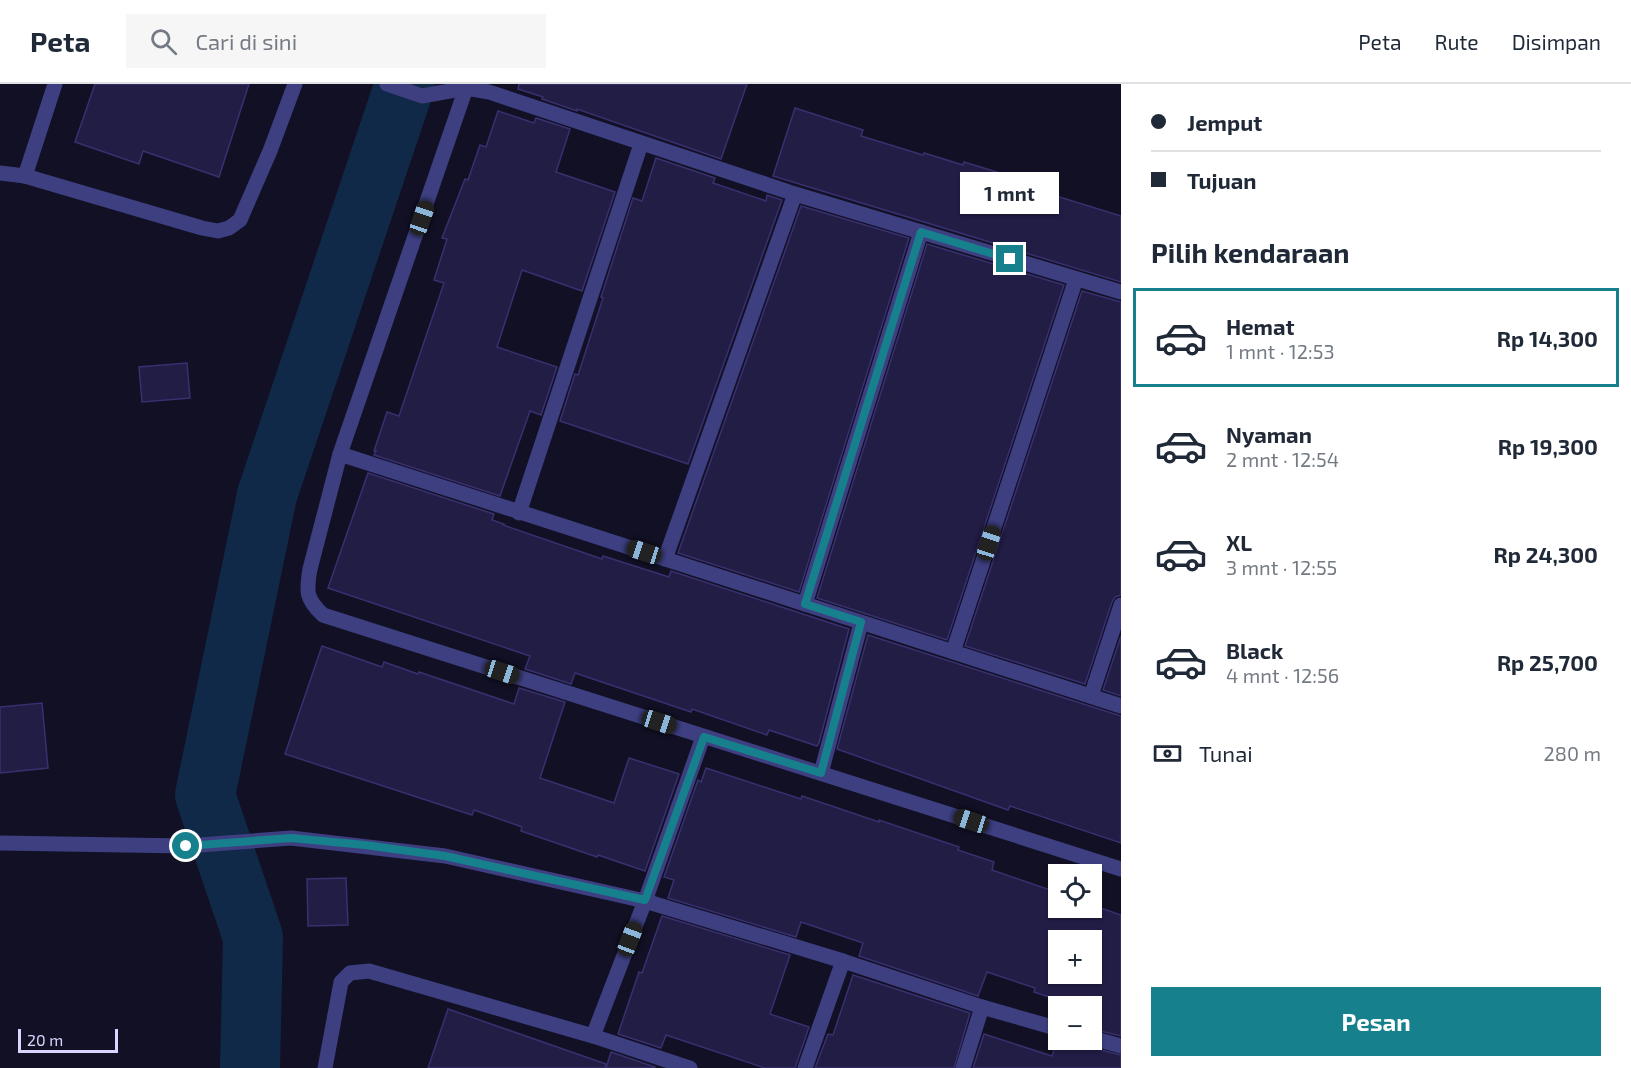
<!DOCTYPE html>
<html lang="id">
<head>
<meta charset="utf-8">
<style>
	body { margin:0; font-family:"Exo 2",sans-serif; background:#f6f6f7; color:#1f2937; height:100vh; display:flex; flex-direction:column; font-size:22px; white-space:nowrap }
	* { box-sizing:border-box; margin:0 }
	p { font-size:20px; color:#747a83 }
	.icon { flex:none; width:33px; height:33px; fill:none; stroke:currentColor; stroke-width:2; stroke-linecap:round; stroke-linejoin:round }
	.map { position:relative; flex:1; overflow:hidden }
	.sheet { display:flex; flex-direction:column; background:#fff; width:510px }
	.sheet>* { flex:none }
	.guide { display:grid; align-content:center; height:132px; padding:0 30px; background:#fff }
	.buttons { position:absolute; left:1048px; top:780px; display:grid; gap:12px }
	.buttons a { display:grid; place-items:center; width:54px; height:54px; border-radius:0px; background:#fff; box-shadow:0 2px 4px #0004; font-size:30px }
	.scale { position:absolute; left:18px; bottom:15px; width:100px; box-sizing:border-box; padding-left:6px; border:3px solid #d7d5fd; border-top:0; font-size:16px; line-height:21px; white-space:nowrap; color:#d7d5fd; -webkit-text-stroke:4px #121025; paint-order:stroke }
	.end { position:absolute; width:27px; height:27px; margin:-14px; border:8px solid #16818c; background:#fff; box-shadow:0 0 0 3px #fff }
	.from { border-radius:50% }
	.bubble { position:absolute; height:42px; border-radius:0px; background:#fff; box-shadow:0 2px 4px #0004; font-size:20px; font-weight:700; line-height:42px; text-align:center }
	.car { position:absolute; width:18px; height:36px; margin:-18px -9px; border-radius:8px; box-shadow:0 0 4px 2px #0007; background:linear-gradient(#222 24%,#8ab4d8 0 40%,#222 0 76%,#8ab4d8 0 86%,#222 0) }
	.guide b { display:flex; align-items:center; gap:21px; height:57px; font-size:22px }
	.guide b+b { border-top:2px solid #e0e1e3 }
	.guide i { width:15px; height:15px; background:#1f2937 }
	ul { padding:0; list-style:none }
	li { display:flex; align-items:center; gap:18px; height:99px; margin:0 12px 9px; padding:0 18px; border:3px solid transparent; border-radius:0px }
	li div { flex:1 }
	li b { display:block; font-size:22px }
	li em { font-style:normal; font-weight:700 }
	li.on { border-color:#16818c }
	li>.icon { width:54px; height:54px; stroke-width:1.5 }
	h2 { padding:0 30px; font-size:27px; line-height:72px }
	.pay { display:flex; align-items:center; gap:15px; height:66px; padding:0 30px; font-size:22px }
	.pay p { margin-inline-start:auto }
	.action { display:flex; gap:12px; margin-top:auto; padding:12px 30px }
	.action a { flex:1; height:69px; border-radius:0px; background:#16818c; color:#fff; font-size:24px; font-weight:700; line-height:69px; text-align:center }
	header { display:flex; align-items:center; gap:36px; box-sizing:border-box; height:84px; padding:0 30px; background:#fff; border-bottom:2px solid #e0e1e3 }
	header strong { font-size:28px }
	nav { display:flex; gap:33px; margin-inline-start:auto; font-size:21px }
	.search { width:420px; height:54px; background:#f6f6f7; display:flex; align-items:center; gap:15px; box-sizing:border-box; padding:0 21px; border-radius:0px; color:#747a83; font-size:22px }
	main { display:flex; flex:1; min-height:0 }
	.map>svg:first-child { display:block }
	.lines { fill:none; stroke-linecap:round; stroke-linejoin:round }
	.river { stroke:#112948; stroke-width:60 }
	.building { fill:#221d45; stroke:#38306f; stroke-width:1.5; fill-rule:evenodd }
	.lane { stroke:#3d3f81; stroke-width:15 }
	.street { stroke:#3d3f81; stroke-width:15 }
	.route { stroke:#16818c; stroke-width:8 }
</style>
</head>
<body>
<header>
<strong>Peta</strong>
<div class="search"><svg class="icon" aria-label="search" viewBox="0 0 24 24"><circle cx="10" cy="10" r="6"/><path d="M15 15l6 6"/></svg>Cari di sini</div>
<nav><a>Peta</a><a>Rute</a><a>Disimpan</a></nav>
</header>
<main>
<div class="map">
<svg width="1121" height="984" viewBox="0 0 1121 984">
	<rect width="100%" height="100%" fill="#121025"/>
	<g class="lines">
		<path class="river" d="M250 984 253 853 205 711 267 411 405 0"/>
	</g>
	<g class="building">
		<path d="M95 0H249L219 93 143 67 139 80 75 58Z"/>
		<path d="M519 0H747L721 75 577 25V27L542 15 543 13 518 5Z"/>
		<path d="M795 24 863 46 861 52 923 71 924 69 963 81 964 78 1013 93 1011 98 1121 132V198L773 92Z"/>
		<path d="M498 27 534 39 536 34 570 45 556 88 615 108 582 207 522 186 497 263 557 283 541 331 530 327 500 412 374 371 376 367H374L387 328 399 332 444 199 434 196 447 155 442 154 465 95 468 96 480 61 486 63Z"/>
		<path d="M656 74 715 94 713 99 766 117 767 111 782 116 688 380 560 337 575 290 578 291 603 214 601 213 633 114 642 117Z"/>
		<path d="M801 122 909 154 799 508 678 469Z"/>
		<path d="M927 160 1064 201 947 556 817 514Z"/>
		<path d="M1082 207 1121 218V511L1115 513 1112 518 1085 600 965 562Z"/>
		<path d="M187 279 190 314 142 318 139 283Z"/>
		<path d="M368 389 494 430 492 436 504 440 503 441 602 475 603 472 669 493 671 487 849 545 819 659 817 662 769 646 767 651 692 625 691 628 575 589 571 600 525 585 530 572 328 504Z"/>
		<path d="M868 551 1121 632V759L1010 722 1008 726 837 665Z"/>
		<path d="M1121 552V612L1103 606Z"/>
		<path d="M322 562 382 583 384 578 418 590 419 588 514 620 519 604 565 618 540 694 614 719 629 674 679 690 645 787 598 771 597 773 521 747 522 743 474 726 472 731 285 670Z"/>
		<path d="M42 619 48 684 0 689V623Z"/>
		<path d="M706 684 801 715 802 712 879 738V736L959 763 958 766 994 778 992 786 1059 809V824H1092V821L1121 831V952L1092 945V922H1069L1070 920 1034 908 1035 904 987 888 978 912 859 872 863 859 801 838 796 853 668 814 674 796 664 793 698 696 701 698ZM1059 856H1092V890H1059Z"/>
		<path d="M346 794 348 841 308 842 307 795Z"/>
		<path d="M662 832 790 871 770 930 809 943 795 984H765L666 951 661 964 618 950 639 888 642 889Z"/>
		<path d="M853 891 970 929 954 984H815L828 950 833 951Z"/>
		<path d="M448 925 606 980 605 984H428Z"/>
		<path d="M984 950 1052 972 1058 954 1082 956 1085 960 1089 963 1121 971V984H973Z"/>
		<path d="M611 968 655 983 654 984H606Z"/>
	</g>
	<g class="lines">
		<path class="lane" d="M821 689 861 539"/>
		<g class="street">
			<path d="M387 0 422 12 466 4"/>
			<path d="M0 89 25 92 202 144 218 147 229 144 240 136 270 67 295 0"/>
			<path d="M25 92 55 0"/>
			<path d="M1121 208 795 110 489 8 466 4 340 370 310 485C306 508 306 515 323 531L1121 785"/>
			<path d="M340 370 1121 622"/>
			<path d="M519 429 641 60"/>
			<path d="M665 475 795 110"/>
			<path d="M805 520 921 148"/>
			<path d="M953 568 1076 195"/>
			<path d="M1091 612 1121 521"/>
			<path d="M0 759 186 762 291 754 445 772 645 817 843 877 982 923 1059 945"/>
			<path d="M593 952 645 817 703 653"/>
			<path d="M1092 954 1121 962"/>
			<path d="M325 984 341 898 350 889 369 887 593 952 690 984"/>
			<path d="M805 984 843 877"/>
			<path d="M963 984 982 923"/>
		</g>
	</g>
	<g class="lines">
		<path class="route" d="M186 762 291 754 365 761 445 772 645 816 704 653 821 689 861 538 805 520 921 148 1010 175"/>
	</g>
</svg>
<div class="buttons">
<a><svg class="icon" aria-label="locate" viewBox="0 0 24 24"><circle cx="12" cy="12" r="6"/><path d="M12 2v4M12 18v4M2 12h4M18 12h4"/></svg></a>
<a>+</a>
<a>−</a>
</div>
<div class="scale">20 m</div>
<i class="end from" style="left:186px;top:762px"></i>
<i class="end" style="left:1010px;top:175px"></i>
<div class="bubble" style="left:960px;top:88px;width:99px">1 mnt</div>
<i class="car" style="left:422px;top:134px;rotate:19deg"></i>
<i class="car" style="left:989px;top:459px;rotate:18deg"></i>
<i class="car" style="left:644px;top:468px;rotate:288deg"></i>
<i class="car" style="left:502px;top:588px;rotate:108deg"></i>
<i class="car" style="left:659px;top:638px;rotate:108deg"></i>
<i class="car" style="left:971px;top:737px;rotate:288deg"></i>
<i class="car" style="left:630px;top:855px;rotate:21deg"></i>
</div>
<section class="sheet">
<div class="guide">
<b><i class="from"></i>Jemput</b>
<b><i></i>Tujuan</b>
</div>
<h2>Pilih kendaraan</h2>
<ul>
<li class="on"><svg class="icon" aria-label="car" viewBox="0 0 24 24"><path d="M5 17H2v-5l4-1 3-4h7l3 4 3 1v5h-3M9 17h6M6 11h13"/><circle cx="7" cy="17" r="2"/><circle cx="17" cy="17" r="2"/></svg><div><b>Hemat</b><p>1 mnt · 12:53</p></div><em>Rp 14,300</em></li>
<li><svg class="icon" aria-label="car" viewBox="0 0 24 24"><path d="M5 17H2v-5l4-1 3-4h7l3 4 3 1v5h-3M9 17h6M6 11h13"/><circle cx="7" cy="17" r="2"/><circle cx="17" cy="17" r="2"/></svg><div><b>Nyaman</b><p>2 mnt · 12:54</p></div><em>Rp 19,300</em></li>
<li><svg class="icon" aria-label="car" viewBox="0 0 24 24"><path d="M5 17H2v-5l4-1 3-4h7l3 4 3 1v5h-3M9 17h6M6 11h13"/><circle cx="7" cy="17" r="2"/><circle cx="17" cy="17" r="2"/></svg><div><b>XL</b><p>3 mnt · 12:55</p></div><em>Rp 24,300</em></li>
<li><svg class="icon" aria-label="car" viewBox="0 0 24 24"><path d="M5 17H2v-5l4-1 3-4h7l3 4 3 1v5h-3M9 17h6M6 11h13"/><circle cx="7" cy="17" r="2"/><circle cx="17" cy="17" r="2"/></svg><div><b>Black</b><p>4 mnt · 12:56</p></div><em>Rp 25,700</em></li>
</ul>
<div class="pay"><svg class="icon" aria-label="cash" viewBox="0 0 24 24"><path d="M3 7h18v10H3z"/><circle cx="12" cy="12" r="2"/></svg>Tunai<p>280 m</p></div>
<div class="action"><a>Pesan</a></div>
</section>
</main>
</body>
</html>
